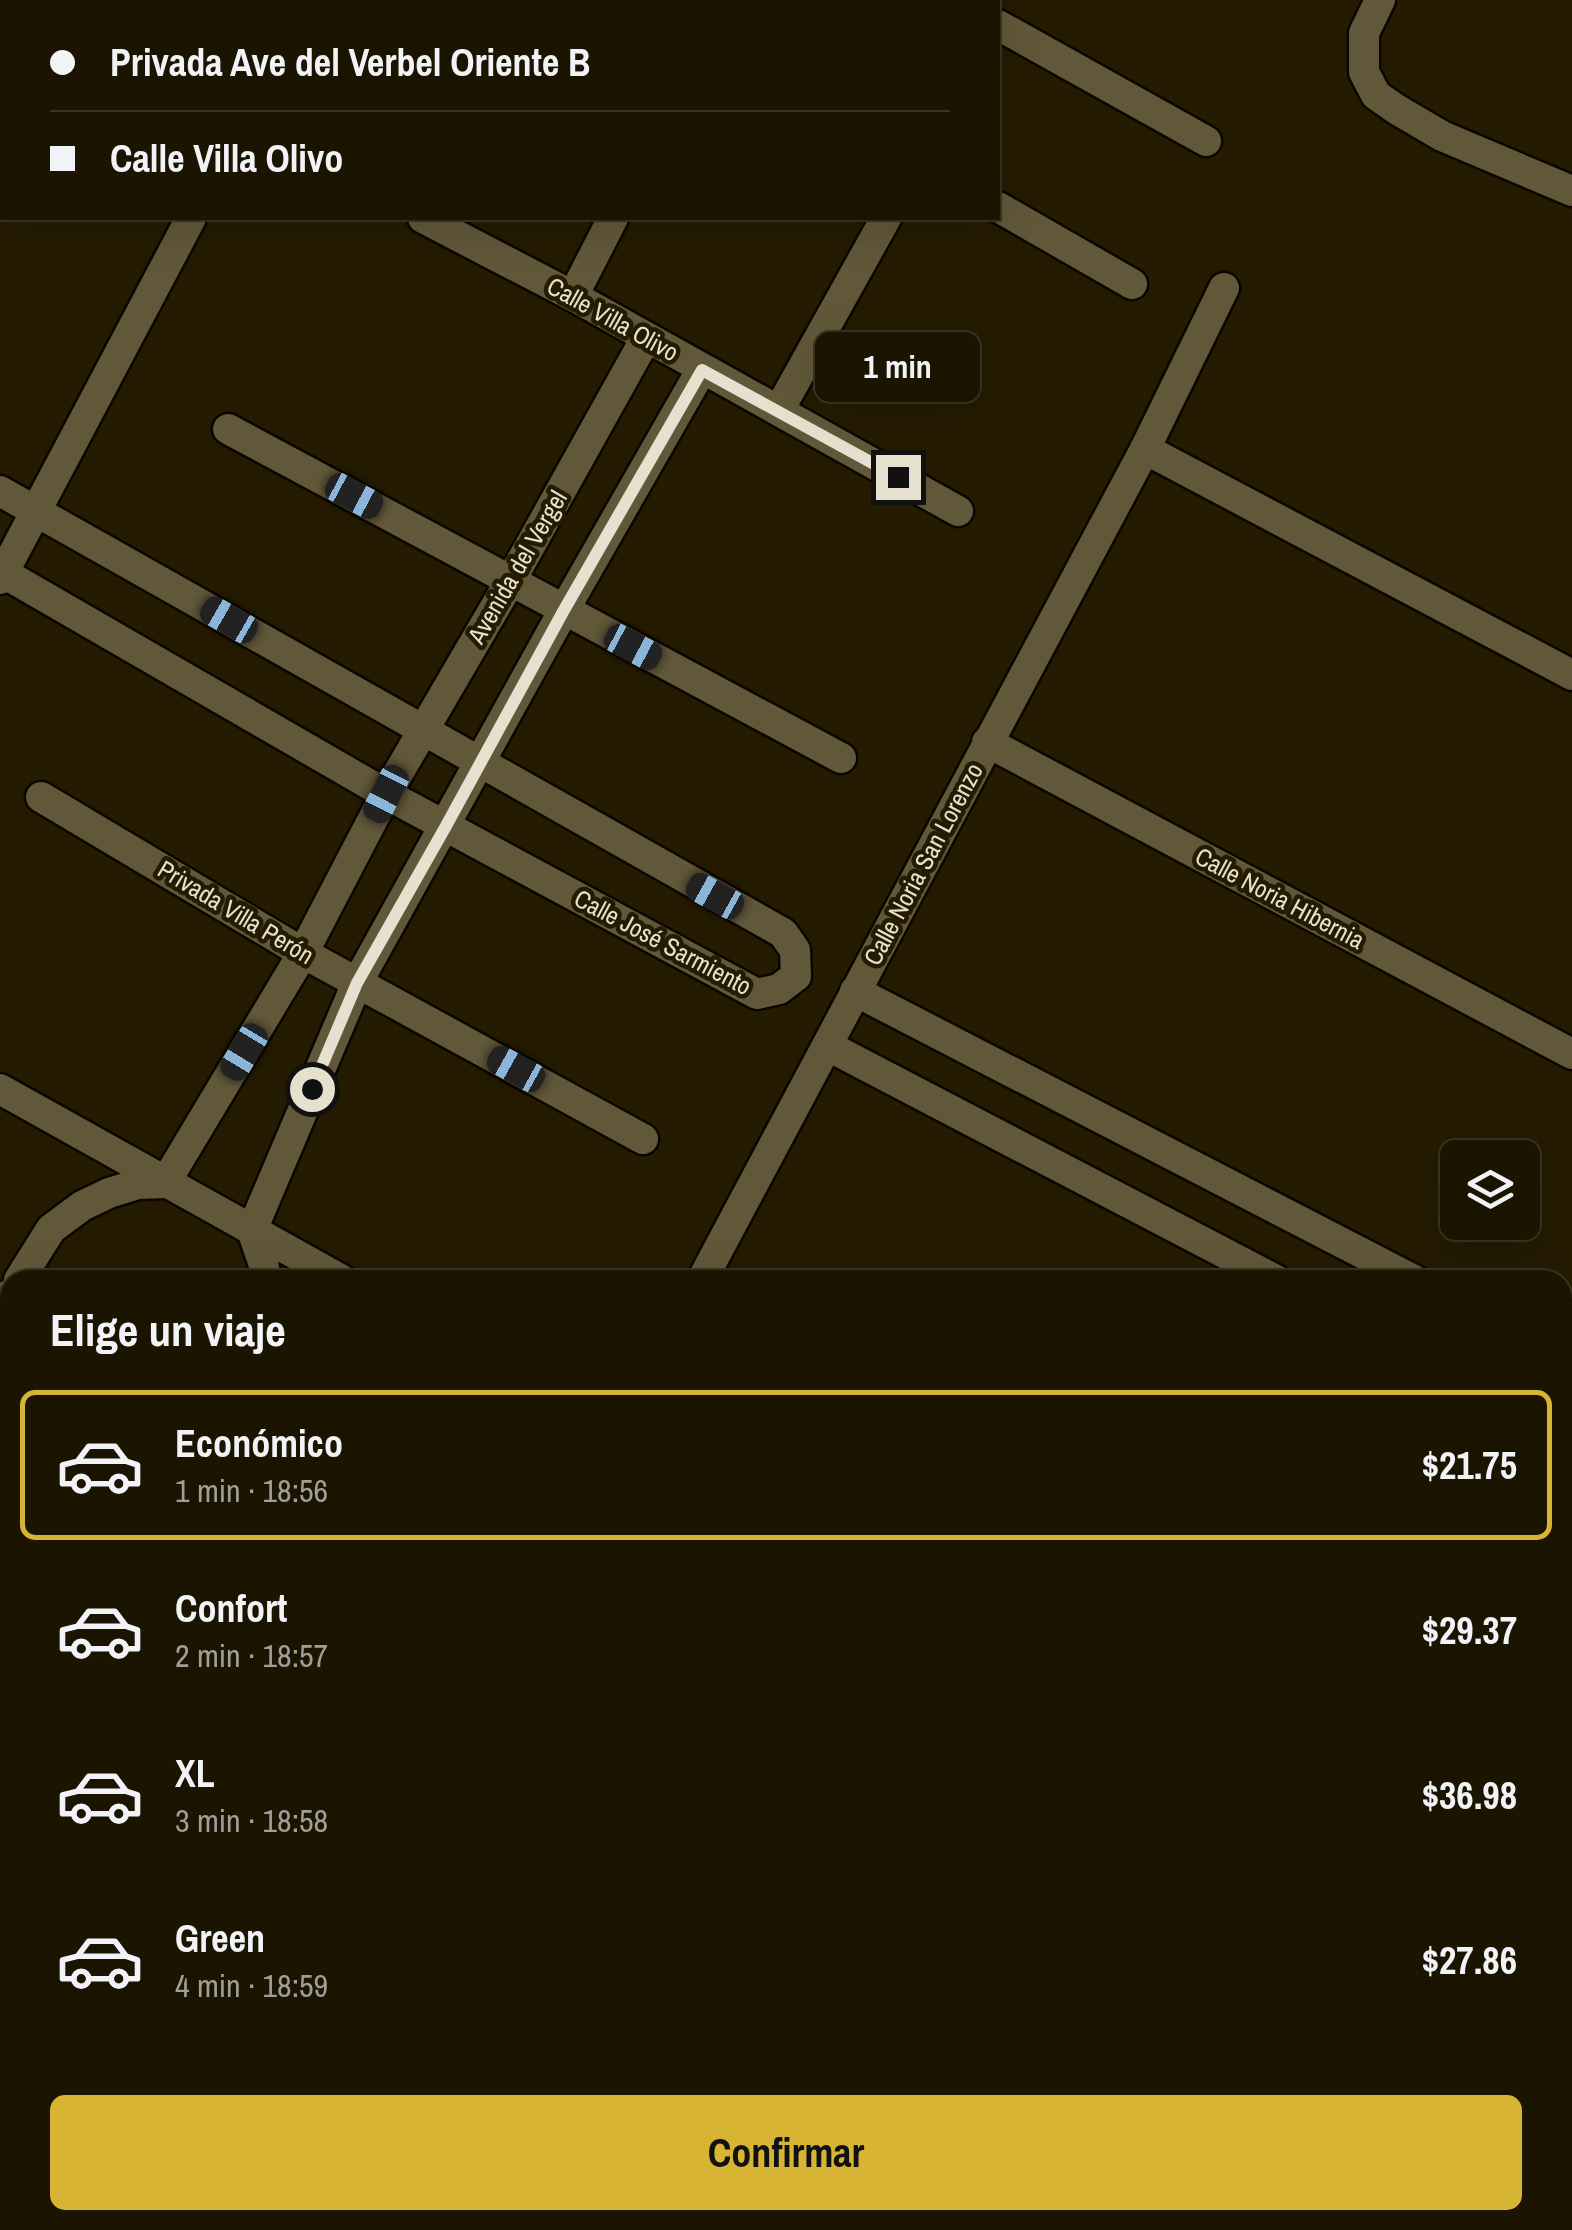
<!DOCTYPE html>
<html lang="es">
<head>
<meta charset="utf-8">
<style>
	body { margin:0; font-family:"Archivo Narrow",sans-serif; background:#241d0a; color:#f1f3f6; height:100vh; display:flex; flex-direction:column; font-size:38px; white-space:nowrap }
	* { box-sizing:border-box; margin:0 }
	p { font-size:32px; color:#a09e99 }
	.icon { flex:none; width:55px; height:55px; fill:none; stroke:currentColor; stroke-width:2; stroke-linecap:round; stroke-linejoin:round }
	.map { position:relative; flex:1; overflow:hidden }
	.drawer { position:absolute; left:0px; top:1270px; width:1572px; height:960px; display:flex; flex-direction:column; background:#1b1400; border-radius:30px 30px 0 0; box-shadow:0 10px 40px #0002,0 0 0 2px #393322 }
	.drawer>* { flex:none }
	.top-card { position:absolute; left:0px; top:0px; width:1000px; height:220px; box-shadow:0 10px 40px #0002,0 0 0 2px #393322; display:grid; align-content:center; height:220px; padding:0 50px; background:#1b1400 }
	.fabs { position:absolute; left:1440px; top:1140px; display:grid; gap:20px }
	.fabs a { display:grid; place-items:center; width:100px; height:100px; border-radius:15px; background:#1b1400; box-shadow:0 10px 40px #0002,0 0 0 2px #393322; font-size:50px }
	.end { position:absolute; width:45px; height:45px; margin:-22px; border:12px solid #e6e0cf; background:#111; box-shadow:0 0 0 5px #111 }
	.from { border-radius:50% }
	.bubble { position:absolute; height:70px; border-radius:15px; background:#1b1400; box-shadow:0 10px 40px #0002,0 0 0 2px #393322; font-size:32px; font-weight:700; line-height:70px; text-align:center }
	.car { position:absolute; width:30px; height:60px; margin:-30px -15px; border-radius:12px; box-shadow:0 0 8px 2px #0007; background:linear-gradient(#222 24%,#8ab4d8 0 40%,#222 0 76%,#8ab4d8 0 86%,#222 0) }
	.top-card b { display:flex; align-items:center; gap:35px; height:95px; font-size:38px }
	.top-card b+b { border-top:2px solid #393322 }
	.top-card i { width:25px; height:25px; background:#f1f3f6 }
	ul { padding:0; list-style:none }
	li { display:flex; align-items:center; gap:30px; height:150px; margin:0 20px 15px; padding:0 30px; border:5px solid transparent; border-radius:15px }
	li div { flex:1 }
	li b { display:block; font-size:38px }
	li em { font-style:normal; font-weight:700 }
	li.on { border-color:#d8b434 }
	li>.icon { width:90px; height:90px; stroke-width:1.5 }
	h2 { padding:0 50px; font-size:45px; line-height:120px }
	.cta { display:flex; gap:20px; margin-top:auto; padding:20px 50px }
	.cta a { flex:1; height:115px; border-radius:15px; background:#d8b434; color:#111; font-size:40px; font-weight:700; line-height:115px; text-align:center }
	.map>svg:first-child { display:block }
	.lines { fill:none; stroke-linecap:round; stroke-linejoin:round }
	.minor-casing { stroke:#0d0600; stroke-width:35 }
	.minor { stroke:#615739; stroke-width:30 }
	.route { stroke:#e6e0cf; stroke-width:12 }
	.labels { text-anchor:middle; stroke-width:9; stroke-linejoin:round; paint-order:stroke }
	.street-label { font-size:25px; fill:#e6e0cf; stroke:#241b00 }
</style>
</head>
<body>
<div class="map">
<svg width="1572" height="2230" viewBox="0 0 1572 2230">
	<rect width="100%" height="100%" fill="#241b00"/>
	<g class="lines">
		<defs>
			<g id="minor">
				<path d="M609 0 614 2"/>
				<path d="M1380 0 1364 33V72L1376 95 1396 109 1442 136 1572 191"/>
				<path d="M305 2 307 0"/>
				<path d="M724 2 726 0"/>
				<path d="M998 25 1206 141"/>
				<path d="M998 207 1132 284"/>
				<path d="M423 218 573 296 958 511"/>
				<path d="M573 296 613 218"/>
				<path d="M779 410 886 218"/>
				<path d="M228 429 841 758"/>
				<path d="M1145 449 1572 675"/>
				<path d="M0 491 783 933 795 950 796 976 779 989 757 994 386 794 0 571"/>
				<path d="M0 579 191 218"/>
				<path d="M987 742 1572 1054"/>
				<path d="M41 797 303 953 643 1139"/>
				<path d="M855 991 1414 1280"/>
				<path d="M828 1046 1276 1280"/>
				<path d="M0 1089 342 1280"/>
				<path d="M19 1280 51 1229 82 1206 109 1193 138 1184 165 1183 303 953 386 794 511 580 646 338"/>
				<path d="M266 1280 263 1262 252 1230 357 983 564 610 702 369"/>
				<path d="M702 1280 1145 449 1224 288"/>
				<path d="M0 1310 10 1294"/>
				<path d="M1562 1357 1572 1361"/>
				<path d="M1562 1429 1572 1434"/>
				<path d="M0 1729 10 1733"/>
				<path d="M1562 1733 1572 1738"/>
				<path d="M1562 1787 1572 1774"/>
				<path d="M0 2033 10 2039"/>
				<path d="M0 2213 10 2195"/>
				<path d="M642 2220 661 2230"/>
				<path d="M1221 2220 1238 2229"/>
				<path d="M191 2230 196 2220"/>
			</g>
		</defs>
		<use href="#minor" class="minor-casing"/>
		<use href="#minor" class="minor"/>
	</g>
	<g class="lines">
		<path class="route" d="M312 1089 357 983 446 826 564 610 702 370 898 477"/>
	</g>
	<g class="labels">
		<g class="street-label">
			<text transform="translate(613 319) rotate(29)" y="9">Calle Villa Olivo</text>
			<text transform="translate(517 567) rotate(-60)" y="9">Avenida del Vergel</text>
			<text transform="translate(923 864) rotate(-62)" y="9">Calle Noria San Lorenzo</text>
			<text transform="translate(1280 898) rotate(28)" y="9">Calle Noria Hibernia</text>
			<text transform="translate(236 912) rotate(31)" y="9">Privada Villa Perón</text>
			<text transform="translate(663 942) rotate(28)" y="9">Calle José Sarmiento</text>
		</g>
	</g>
</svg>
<div class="fabs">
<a><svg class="icon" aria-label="layers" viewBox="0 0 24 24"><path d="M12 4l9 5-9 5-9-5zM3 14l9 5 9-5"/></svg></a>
</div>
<i class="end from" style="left:312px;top:1089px"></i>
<i class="end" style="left:898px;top:477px"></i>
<div class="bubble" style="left:815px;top:332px;width:165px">1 min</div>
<i class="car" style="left:354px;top:496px;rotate:118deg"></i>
<i class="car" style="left:229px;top:620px;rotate:300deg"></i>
<i class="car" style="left:633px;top:647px;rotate:118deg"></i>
<i class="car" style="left:386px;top:794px;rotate:207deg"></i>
<i class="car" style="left:715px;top:896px;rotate:299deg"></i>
<i class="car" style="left:244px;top:1052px;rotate:211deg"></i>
<i class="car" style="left:516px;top:1069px;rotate:299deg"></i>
<div class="top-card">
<b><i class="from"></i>Privada Ave del Verbel Oriente B</b>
<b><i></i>Calle Villa Olivo</b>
</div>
<section class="drawer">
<h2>Elige un viaje</h2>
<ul>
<li class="on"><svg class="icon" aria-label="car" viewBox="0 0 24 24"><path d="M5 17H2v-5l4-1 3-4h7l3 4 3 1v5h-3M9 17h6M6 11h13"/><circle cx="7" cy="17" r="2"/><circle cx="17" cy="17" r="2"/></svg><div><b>Económico</b><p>1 min · 18:56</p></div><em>$21.75</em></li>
<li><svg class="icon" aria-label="car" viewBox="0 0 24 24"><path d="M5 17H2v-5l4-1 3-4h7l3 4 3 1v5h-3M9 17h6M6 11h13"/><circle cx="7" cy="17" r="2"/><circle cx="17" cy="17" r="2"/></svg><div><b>Confort</b><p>2 min · 18:57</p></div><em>$29.37</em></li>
<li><svg class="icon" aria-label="car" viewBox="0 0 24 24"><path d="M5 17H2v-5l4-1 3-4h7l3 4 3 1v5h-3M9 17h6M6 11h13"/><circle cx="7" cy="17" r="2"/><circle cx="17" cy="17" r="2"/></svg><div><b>XL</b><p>3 min · 18:58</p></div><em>$36.98</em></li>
<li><svg class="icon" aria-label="car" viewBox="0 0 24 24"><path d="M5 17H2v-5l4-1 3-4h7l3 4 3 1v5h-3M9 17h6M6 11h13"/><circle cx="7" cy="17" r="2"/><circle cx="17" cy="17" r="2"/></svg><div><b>Green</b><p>4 min · 18:59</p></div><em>$27.86</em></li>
</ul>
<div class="cta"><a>Confirmar</a></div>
</section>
</div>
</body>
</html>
